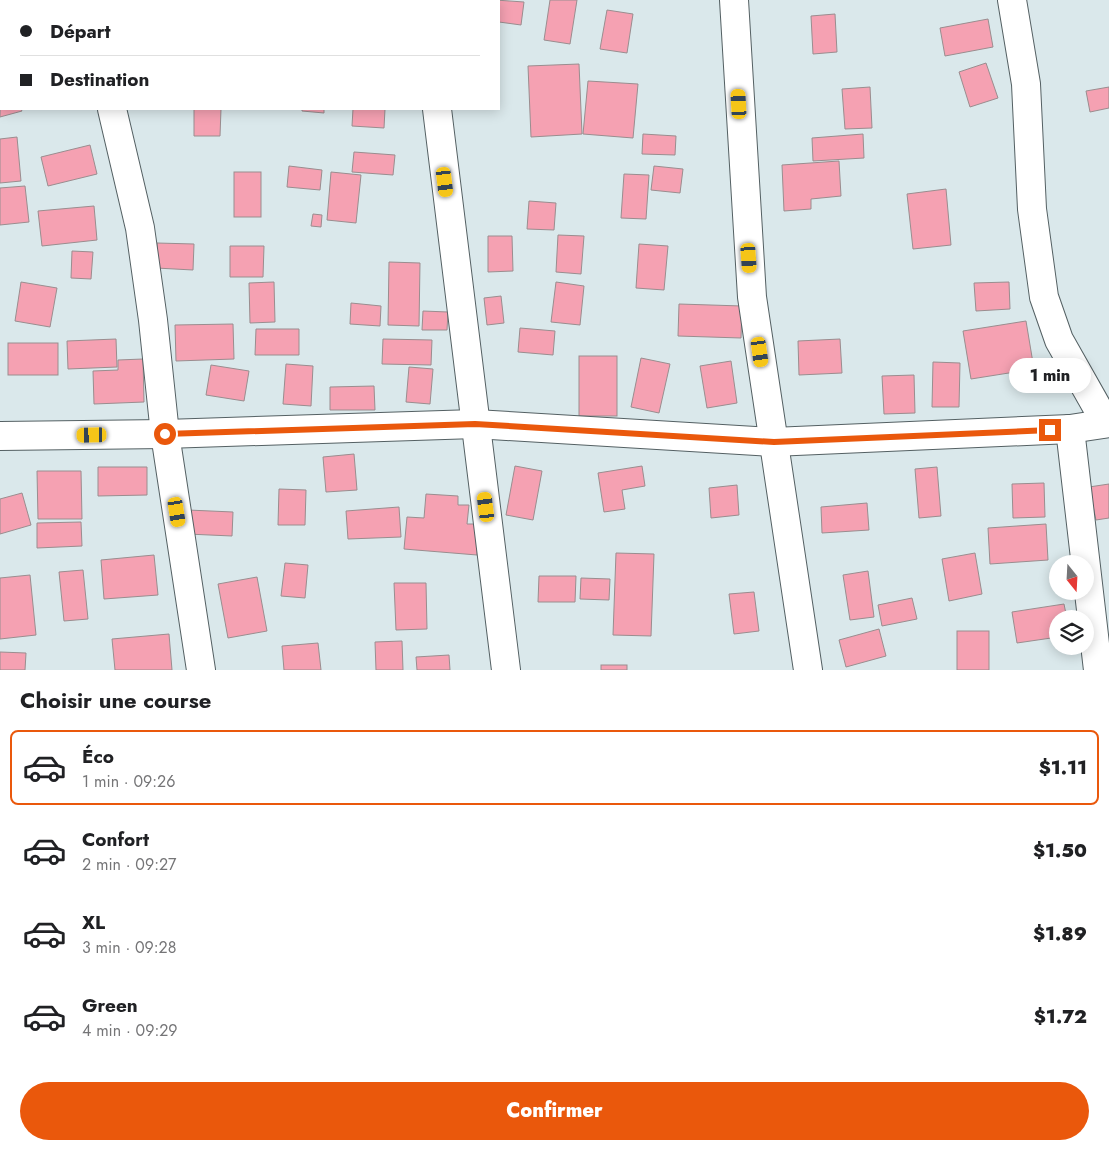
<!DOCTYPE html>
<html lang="fr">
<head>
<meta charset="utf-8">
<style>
	body { margin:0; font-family:Jost,sans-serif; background:#f6f6f6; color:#202124; height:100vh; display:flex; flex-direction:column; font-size:19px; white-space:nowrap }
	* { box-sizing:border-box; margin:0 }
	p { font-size:16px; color:#757577 }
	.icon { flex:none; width:28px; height:28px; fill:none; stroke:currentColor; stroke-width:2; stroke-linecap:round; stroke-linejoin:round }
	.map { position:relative; height:670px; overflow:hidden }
	.details { display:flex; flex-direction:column; background:#fff; flex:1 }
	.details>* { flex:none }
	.guide { position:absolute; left:0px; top:0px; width:500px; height:110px; box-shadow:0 2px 12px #0003; display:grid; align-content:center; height:110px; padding:0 20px; background:#fff }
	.needle { width:32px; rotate:162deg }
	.fabs { position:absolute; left:1049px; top:555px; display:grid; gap:10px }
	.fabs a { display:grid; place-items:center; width:45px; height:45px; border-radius:50%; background:#fff; box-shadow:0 2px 12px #0003; font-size:25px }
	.end { position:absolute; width:22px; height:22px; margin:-11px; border:6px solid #ea580c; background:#fff; box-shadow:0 0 0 2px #fff }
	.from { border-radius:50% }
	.bubble { position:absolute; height:35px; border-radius:18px; background:#fff; box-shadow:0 2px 12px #0003; font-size:16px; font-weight:800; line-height:35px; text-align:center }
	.car { position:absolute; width:15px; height:30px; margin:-15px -8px; border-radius:6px; box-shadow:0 0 4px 1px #0007; background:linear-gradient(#f5c518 24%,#345 0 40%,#f5c518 0 76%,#345 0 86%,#f5c518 0) }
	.guide b { display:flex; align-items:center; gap:18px; height:48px; font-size:19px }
	.guide b+b { border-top:1px solid #e0e0e0 }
	.guide i { width:12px; height:12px; background:#202124 }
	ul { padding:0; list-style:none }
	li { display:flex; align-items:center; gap:15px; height:75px; margin:0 10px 8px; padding:0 10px; border:2px solid transparent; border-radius:8px }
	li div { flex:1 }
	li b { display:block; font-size:19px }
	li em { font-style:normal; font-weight:800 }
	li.on { border-color:#ea580c }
	li>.icon { width:45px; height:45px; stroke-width:1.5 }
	h2 { padding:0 20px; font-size:22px; line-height:60px }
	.button { display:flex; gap:10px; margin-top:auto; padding:10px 20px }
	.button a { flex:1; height:58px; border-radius:30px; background:#ea580c; color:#fff; font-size:20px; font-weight:800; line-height:58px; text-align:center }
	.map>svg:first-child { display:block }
	.building { fill:#f5a1b2; stroke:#9a8d8f }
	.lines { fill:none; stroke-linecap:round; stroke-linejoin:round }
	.street-casing { stroke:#546063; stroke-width:30 }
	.street { stroke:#fff; stroke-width:28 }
	.route { stroke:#ea580c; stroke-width:6 }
</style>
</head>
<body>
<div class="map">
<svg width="1109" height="670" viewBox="0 0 1109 670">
	<rect width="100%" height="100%" fill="#dae8eb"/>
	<g class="building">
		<path d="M495 0 524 2 521 25 499 22V1Z"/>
		<path d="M550 0H577L570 44 544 40Z"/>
		<path d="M607 10 633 14 627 53 600 49Z"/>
		<path d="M835 14 837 52 813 54 811 16Z"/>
		<path d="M988 19 993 47 945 56 940 28Z"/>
		<path d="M986 63 998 98 970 107 959 72Z"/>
		<path d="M579 64 582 134 531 137 528 66Z"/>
		<path d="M1 66V109H21L22 111 0 117Z"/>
		<path d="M588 81 638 84 633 138 583 134Z"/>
		<path d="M870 87 872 128 845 129 842 89Z"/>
		<path d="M1109 87V108L1090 112 1086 91Z"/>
		<path d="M194 109H221L220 136H194Z"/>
		<path d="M302 109H324V113L302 111Z"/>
		<path d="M353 109H385L384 128 352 126Z"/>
		<path d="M643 134 676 136 675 155 642 154Z"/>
		<path d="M863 134 864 158 813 161 812 138Z"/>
		<path d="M17 137 21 181 0 183V139Z"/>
		<path d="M90 145 97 174 48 186 41 157Z"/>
		<path d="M354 152 395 155 393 175 352 172Z"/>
		<path d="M839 161 841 196 811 199V209L784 211 782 165Z"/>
		<path d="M289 166 322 170 320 190 287 187Z"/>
		<path d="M654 166 683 169 680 193 651 190Z"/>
		<rect x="234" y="172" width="27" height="45"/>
		<path d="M331 172 361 175 356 223 327 220Z"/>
		<path d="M624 174 649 175 646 219 621 218Z"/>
		<path d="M25 186 29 222 0 225V188Z"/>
		<path d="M946 189 951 245 913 249 907 194Z"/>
		<path d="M529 201 556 203 554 230 527 229Z"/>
		<path d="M94 206 97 240 42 246 38 211Z"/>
		<path d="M313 214 322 215 321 227 311 226Z"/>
		<path d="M558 235 584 236 581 274 556 272Z"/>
		<path d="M488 236H512L513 271 488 272Z"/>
		<path d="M157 243 194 244 193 270 156 268Z"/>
		<path d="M639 244 668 246 664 290 636 288Z"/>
		<path d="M230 246H264L263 277H230Z"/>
		<path d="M72 251 93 252 91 279 71 278Z"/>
		<path d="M389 262 420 263 419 326 388 325Z"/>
		<path d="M21 282 57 288 50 327 15 321Z"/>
		<path d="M274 282 275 322 250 323 249 283Z"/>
		<path d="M556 282 584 286 580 325 551 322Z"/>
		<path d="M1009 282 1010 309 976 311 974 283Z"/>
		<path d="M501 296 504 323 487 325 484 298Z"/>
		<path d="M351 303 381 306 380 326 350 324Z"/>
		<path d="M679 304 742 306 741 338 678 336Z"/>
		<path d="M423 311 448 312 447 330H422Z"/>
		<path d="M1026 321 1034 369 971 379 963 331Z"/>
		<path d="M233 324 234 359 176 361 175 325Z"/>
		<path d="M520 328 555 331 553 355 518 352Z"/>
		<path d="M256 329H299V355H255Z"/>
		<path d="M116 339 117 367 68 369 67 341Z"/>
		<path d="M383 339 432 340 431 365 382 364Z"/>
		<path d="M840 339 842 373 799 375 798 341Z"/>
		<rect x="8" y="343" width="50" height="32"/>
		<rect x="579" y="356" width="38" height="60"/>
		<path d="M641 358 670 364 659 413 631 407Z"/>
		<path d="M143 359 144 402 94 404 93 371 118 370V360Z"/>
		<path d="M731 361 737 403 707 408 700 366Z"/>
		<path d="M933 362 960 363 959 407H932Z"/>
		<path d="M286 364 313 366 311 406 283 404Z"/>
		<path d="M211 365 249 371 244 401 206 395Z"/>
		<path d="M409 367 433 369 430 404 406 402Z"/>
		<path d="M914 375 915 413 884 414 882 376Z"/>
		<path d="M374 386 375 410H330V387Z"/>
		<path d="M354 454 357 490 326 492 323 457Z"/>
		<path d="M515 466 542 471 533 520 506 515Z"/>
		<path d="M642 466 645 486 622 490 625 509 604 512 598 473Z"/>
		<path d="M98 467H147V495L98 496Z"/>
		<path d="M937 467 941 516 919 518 915 469Z"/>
		<path d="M37 471H81L82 519H38Z"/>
		<path d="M1044 483 1045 517 1013 518 1012 484Z"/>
		<path d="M1109 484V518L1096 520 1089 487Z"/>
		<path d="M737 485 739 515 711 518 709 488Z"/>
		<path d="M279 489 306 490 305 525H278Z"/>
		<path d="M22 493 31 525 0 534V499Z"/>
		<path d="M426 494 458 496V505H469L467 524H480L477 555 404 549 407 517 424 518Z"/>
		<path d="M867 503 869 530 822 533 821 507Z"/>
		<path d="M399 507 401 537 348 539 346 511Z"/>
		<path d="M188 510 233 512 232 536 187 534Z"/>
		<path d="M81 522 82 546 37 548V523Z"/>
		<path d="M1046 524 1048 560 990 564 988 528Z"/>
		<path d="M616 553 654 554 651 636 613 635Z"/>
		<path d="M975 553 982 594 949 601 942 559Z"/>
		<path d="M154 555 158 595 104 599 101 560Z"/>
		<path d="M285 563 308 565 305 598 281 596Z"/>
		<path d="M83 570 88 619 64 621 59 572Z"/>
		<path d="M868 571 874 617 850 620 843 575Z"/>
		<path d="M30 575 36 635 0 639V578Z"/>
		<path d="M539 576H576L575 602H538Z"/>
		<path d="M257 577 267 631 228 638 218 584Z"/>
		<path d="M581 578 610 579 609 600 580 599Z"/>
		<path d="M394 583H426L427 629 396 630Z"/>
		<path d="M754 592 759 631 734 634 729 594Z"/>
		<path d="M912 598 917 619 882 626 878 605Z"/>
		<path d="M1064 604 1067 619H1058V637L1017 643 1012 612Z"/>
		<path d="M879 629 886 656 846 667 839 640Z"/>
		<rect x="957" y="631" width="32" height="39"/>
		<path d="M169 634 172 670H115L112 639Z"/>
		<path d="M402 641 403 670H376L375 642Z"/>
		<path d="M318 643 321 670H284L282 646Z"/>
		<path d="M0 652 26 653 25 670H0Z"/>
		<path d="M449 655 450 670H417L416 657Z"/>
		<rect x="601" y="665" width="26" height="5"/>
	</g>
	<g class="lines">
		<defs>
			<g id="street">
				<path d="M70 0 71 1"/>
				<path d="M424 0V1"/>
				<path d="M734 0 752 297 808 670"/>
				<path d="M1012 0 1026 84 1032 209 1044 297 1059 340 1106 423"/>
				<path d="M112 109 140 228 153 320 165 434 201 670"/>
				<path d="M437 109 506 670"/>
				<path d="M1070 429 1098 670"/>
				<path d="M0 436 165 434 475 424 773 442 1070 429 1109 423"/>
			</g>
		</defs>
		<use href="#street" class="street-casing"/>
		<use href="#street" class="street"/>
	</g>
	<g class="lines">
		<path class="route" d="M165 434 475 424 774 442 1050 430"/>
	</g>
</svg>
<div class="fabs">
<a><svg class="needle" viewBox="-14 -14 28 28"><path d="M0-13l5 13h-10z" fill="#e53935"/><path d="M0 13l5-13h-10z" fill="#757577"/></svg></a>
<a><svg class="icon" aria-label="layers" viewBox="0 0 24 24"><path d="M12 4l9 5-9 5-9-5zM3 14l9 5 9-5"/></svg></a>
</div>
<i class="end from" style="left:165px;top:434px"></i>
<i class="end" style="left:1050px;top:430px"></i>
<div class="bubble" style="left:1009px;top:358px;width:82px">1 min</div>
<i class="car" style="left:739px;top:104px;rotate:357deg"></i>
<i class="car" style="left:445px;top:182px;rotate:173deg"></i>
<i class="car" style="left:749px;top:258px;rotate:176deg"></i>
<i class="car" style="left:760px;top:352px;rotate:172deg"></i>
<i class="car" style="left:92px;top:435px;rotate:269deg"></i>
<i class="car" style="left:486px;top:507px;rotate:353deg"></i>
<i class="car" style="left:177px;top:512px;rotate:171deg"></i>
<div class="guide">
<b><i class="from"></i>Départ</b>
<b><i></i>Destination</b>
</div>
</div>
<section class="details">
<h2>Choisir une course</h2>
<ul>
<li class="on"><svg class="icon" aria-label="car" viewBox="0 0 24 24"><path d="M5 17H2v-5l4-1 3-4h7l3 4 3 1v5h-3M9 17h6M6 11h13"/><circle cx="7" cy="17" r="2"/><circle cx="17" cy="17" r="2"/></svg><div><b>Éco</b><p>1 min · 09:26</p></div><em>$1.11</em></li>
<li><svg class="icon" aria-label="car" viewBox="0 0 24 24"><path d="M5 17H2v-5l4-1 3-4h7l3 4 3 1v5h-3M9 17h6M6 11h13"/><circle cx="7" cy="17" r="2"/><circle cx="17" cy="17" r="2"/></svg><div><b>Confort</b><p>2 min · 09:27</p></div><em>$1.50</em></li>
<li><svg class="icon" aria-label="car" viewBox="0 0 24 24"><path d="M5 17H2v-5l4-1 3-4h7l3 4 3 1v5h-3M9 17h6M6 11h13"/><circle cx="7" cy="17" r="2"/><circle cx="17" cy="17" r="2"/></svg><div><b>XL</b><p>3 min · 09:28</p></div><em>$1.89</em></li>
<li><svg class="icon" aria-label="car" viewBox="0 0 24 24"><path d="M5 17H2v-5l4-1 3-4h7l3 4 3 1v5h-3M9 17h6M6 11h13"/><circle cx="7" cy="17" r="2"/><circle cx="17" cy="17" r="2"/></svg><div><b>Green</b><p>4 min · 09:29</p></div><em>$1.72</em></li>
</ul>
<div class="button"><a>Confirmer</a></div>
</section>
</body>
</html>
